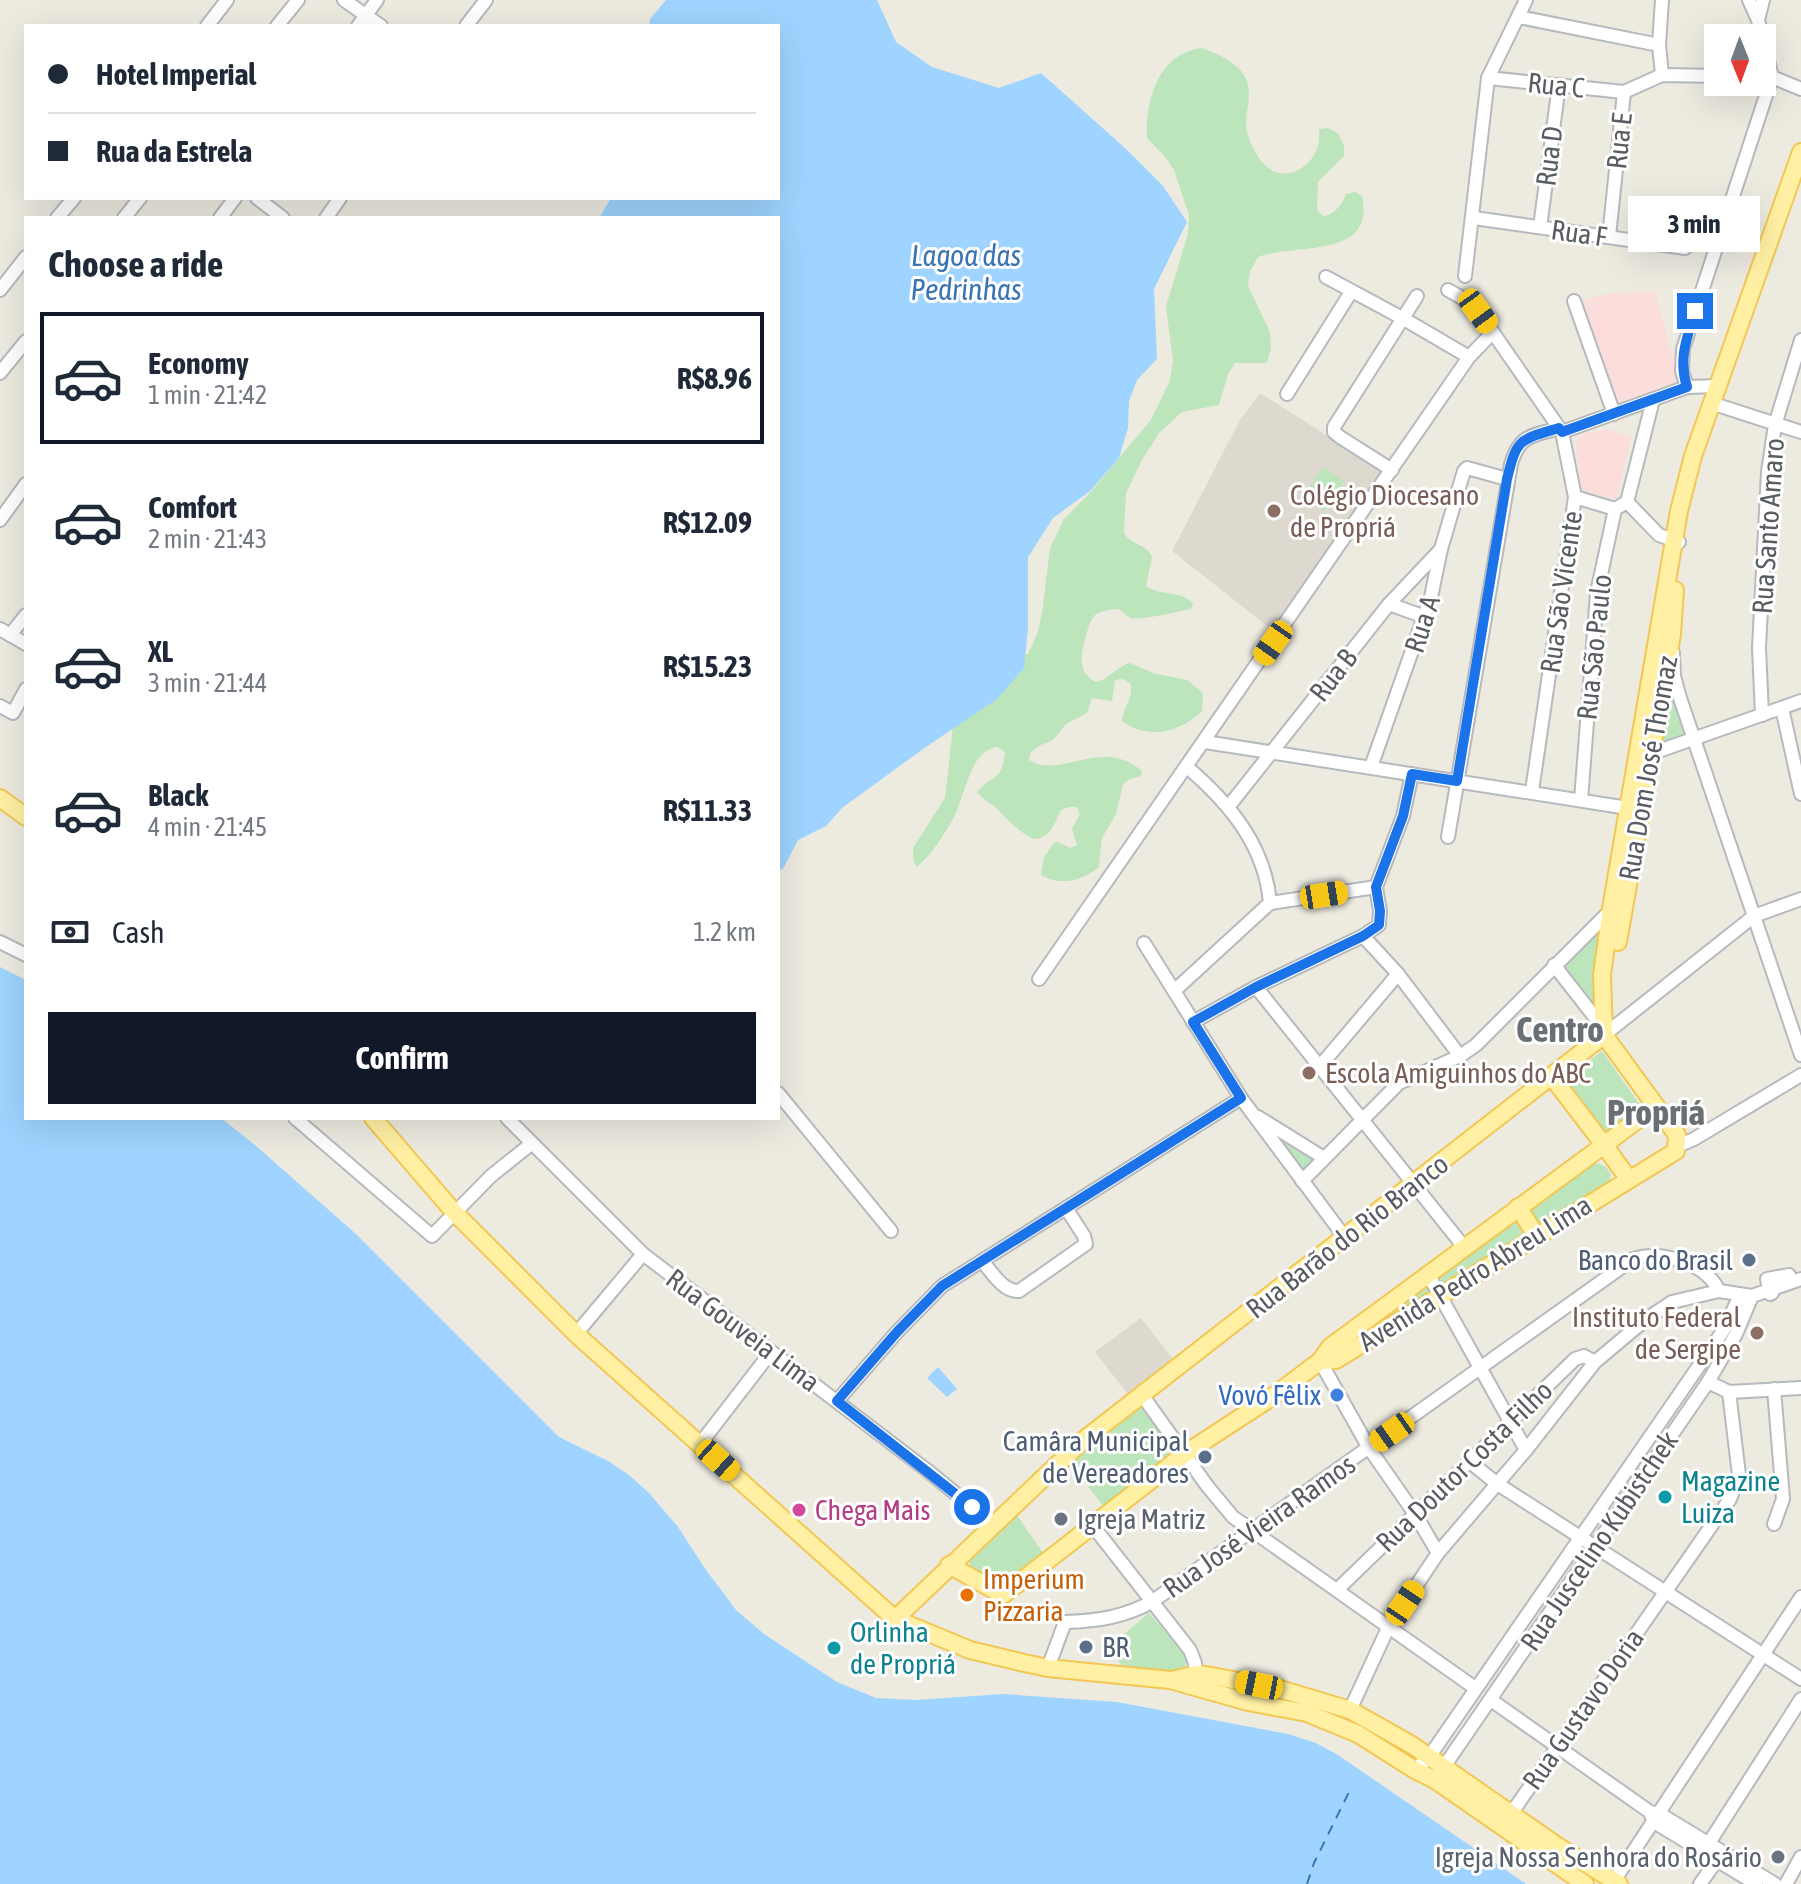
<!DOCTYPE html>
<html lang="en">
<head>
<meta charset="utf-8">
<style>
	body { margin:0; font-family:"Asap Condensed",sans-serif; background:#f6f6f7; color:#1f2937; height:100vh; display:flex; flex-direction:column; font-size:30px; white-space:nowrap }
	* { box-sizing:border-box; margin:0 }
	p { font-size:26px; color:#747a83 }
	.icon { flex:none; width:44px; height:44px; fill:none; stroke:currentColor; stroke-width:2; stroke-linecap:round; stroke-linejoin:round }
	.map { position:relative; flex:1; overflow:hidden }
	.details { position:absolute; left:24px; top:216px; width:756px; height:904px; display:flex; flex-direction:column; background:#fff; border-radius:0px; box-shadow:0 8px 32px #0002 }
	.details>* { flex:none }
	.banner { position:absolute; left:24px; top:24px; width:756px; height:176px; border-radius:0px; box-shadow:0 8px 32px #0002; display:grid; align-content:center; height:176px; padding:0 24px; background:#fff }
	.needle { width:52px; rotate:179deg }
	.fabs { position:absolute; left:1704px; top:24px; display:grid; gap:16px }
	.fabs a { display:grid; place-items:center; width:72px; height:72px; border-radius:0px; background:#fff; box-shadow:0 8px 32px #0002; font-size:40px }
	.end { position:absolute; width:36px; height:36px; margin:-18px; border:10px solid #1a73e8; background:#fff; box-shadow:0 0 0 4px #fff }
	.from { border-radius:50% }
	.bubble { position:absolute; height:56px; border-radius:0px; background:#fff; box-shadow:0 8px 32px #0002; font-size:26px; font-weight:700; line-height:56px; text-align:center }
	.car { position:absolute; width:24px; height:48px; margin:-24px -12px; border-radius:10px; box-shadow:0 0 6px 2px #0007; background:linear-gradient(#f5c518 24%,#345 0 40%,#f5c518 0 76%,#345 0 86%,#f5c518 0) }
	.banner b { display:flex; align-items:center; gap:28px; height:76px; font-size:30px }
	.banner b+b { border-top:2px solid #e0e1e3 }
	.banner i { width:20px; height:20px; background:#1f2937 }
	ul { padding:0; list-style:none }
	li { display:flex; align-items:center; gap:24px; height:132px; margin:0 16px 12px; padding:0 8px; border:4px solid transparent; border-radius:0px }
	li div { flex:1 }
	li b { display:block; font-size:30px }
	li em { font-style:normal; font-weight:700 }
	li.on { border-color:#111827 }
	li>.icon { width:72px; height:72px; stroke-width:1.5 }
	h2 { padding:0 24px; font-size:36px; line-height:96px }
	.pay { display:flex; align-items:center; gap:20px; height:88px; padding:0 24px; font-size:30px }
	.pay p { margin-inline-start:auto }
	.action { display:flex; gap:16px; margin-top:auto; padding:16px 24px }
	.action a { flex:1; height:92px; border-radius:0px; background:#111827; color:#fff; font-size:32px; font-weight:700; line-height:92px; text-align:center }
	.map>svg:first-child { display:block }
	.education { fill:#ddd9cf }
	.medical { fill:#fbdedb }
	.green { fill:#bce5bc }
	.water { fill:#9ed4ff }
	.lines { fill:none; stroke-linecap:round; stroke-linejoin:round }
	.ferry { stroke:#3a74b2; stroke-width:2; stroke-dasharray:10 8; stroke-linecap:butt }
	.minor-casing { stroke:#b6b9be; stroke-width:16 }
	.major-casing { stroke:#f3c753; stroke-width:20 }
	.minor { stroke:#fff; stroke-width:12 }
	.major { stroke:#fff0a3; stroke-width:16 }
	.route { stroke:#1a73e8; stroke-width:10 }
	.education-dot { fill:#8d6e63; stroke:#fff; stroke-width:3 }
	.service-dot { fill:#5c6f8a; stroke:#fff; stroke-width:3 }
	.shop-dot { fill:#3f7fe0; stroke:#fff; stroke-width:3 }
	.culture-dot { fill:#0f9aa8; stroke:#fff; stroke-width:3 }
	.hotel-dot { fill:#d1479c; stroke:#fff; stroke-width:3 }
	.worship-dot { fill:#6b7280; stroke:#fff; stroke-width:3 }
	.food-dot { fill:#e8710a; stroke:#fff; stroke-width:3 }
	.labels { text-anchor:middle; stroke-width:6; stroke-linejoin:round; paint-order:stroke }
	.street-label { font-size:28px; fill:#595d62; stroke:#fff }
	.education-label { font-size:28px; fill:#785e54; stroke:#fff; text-anchor:start }
	.service-label { font-size:28px; fill:#4e5e75; stroke:#fff; text-anchor:end }
	.shop-label { font-size:28px; fill:#366cbe; stroke:#fff; text-anchor:end }
	.culture-label { font-size:28px; fill:#0d838f; stroke:#fff; text-anchor:start }
	.hotel-label { font-size:28px; fill:#b23c85; stroke:#fff; text-anchor:start }
	.worship-label { font-size:28px; fill:#5b616d; stroke:#fff; text-anchor:start }
	.food-label { font-size:28px; fill:#c56008; stroke:#fff; text-anchor:start }
	.water-label { font-size:30px; font-style:italic; fill:#3a74b2; stroke:#fff }
	.district-label { font-size:36px; font-weight:bold; fill:#6a6f74; stroke:#fff }
</style>
</head>
<body>
<div class="map">
<svg width="1801" height="1884" viewBox="0 0 1801 1884">
	<rect width="100%" height="100%" fill="#edeae0"/>
	<g class="education">
		<path d="M1260 393 1384 472 1271 629 1172 551 1240 420Z"/>
		<path d="M1141 1318 1173 1359 1127 1393 1095 1352Z"/>
	</g>
	<g class="medical">
		<path d="M1655 291 1680 383 1619 403 1575 302 1611 293Z"/>
		<path d="M1607 429 1631 437 1617 499 1580 490 1576 446 1579 437 1587 433Z"/>
	</g>
	<g class="green">
		<path d="M1202 48C1216 53 1236 62 1244 75 1254 91 1246 107 1246 124 1247 141 1261 170 1280 173 1291 175 1299 171 1308 163 1318 152 1320 144 1319 129L1328 128 1338 133 1344 146V156L1318 182 1317 210 1323 216C1336 214 1342 204 1346 194L1355 192 1362 196C1376 260 1295 243 1258 257L1250 272 1248 286 1270 332 1271 348 1267 363H1235L1228 374 1219 405 1182 412 1159 433 1142 460 1126 493 1124 533C1131 545 1147 544 1152 557L1146 586C1161 597 1183 590 1193 604L1192 608C1184 611 1136 621 1130 618 1126 615 1123 612 1119 609 1111 610 1102 610 1095 615 1090 620 1089 626 1087 632 1082 650 1075 672 1096 682 1110 679 1116 667 1130 663L1153 673 1187 680 1203 693 1202 711C1180 733 1147 740 1122 721 1123 707 1134 698 1130 683L1123 679 1115 680 1112 701 1092 698 1087 713 1066 724 1053 740 1041 745 1031 752 1029 760C1061 780 1101 736 1142 771L1141 776 1130 779 1123 784 1116 814 1102 838 1099 867C1083 880 1061 887 1041 875L1044 857 1054 843 1058 842 1070 848 1077 845 1072 829 1080 814 1077 807H1069L1061 810C1054 823 1052 838 1034 839 1018 832 1009 821 997 809 991 803 982 799 977 792 992 774 1002 782 1005 752L998 747C970 749 965 796 954 817 944 835 932 854 917 867L913 860V848L945 798 953 726 1020 657 1028 654 1038 632 1042 613 1050 548 1064 519 1087 496 1151 420 1170 380 1173 361 1166 306 1188 234 1189 215 1174 170 1166 158 1147 138C1145 101 1158 53 1202 48Z"/>
		<path d="M1323 467 1344 481 1324 511 1303 497Z"/>
		<path d="M1672 687 1689 734 1655 747 1666 689Z"/>
		<path d="M1603 921 1597 1010 1563 967Z"/>
		<path d="M1602 1051 1642 1108 1606 1135 1566 1079Z"/>
		<path d="M1265 1125 1318 1159 1302 1174Z"/>
		<path d="M1589 1161 1605 1166 1611 1174 1609 1184 1545 1225 1533 1219V1205Z"/>
		<path d="M1513 1221C1522 1224 1523 1230 1522 1239L1448 1284 1441 1282 1440 1273Z"/>
		<path d="M1425 1285 1430 1288V1295L1323 1358Z"/>
		<path d="M1142 1404 1174 1452 1108 1506H1103L1074 1467 1075 1458Z"/>
		<path d="M1016 1514 1043 1553C1016 1576 1003 1596 970 1567V1560L973 1553Z"/>
		<path d="M1149 1613 1187 1657 1185 1669 1176 1674 1123 1668 1113 1652 1112 1644Z"/>
	</g>
	<g class="water">
		<path d="M666 0H877L896 42 932 67 999 88 1041 73 1126 149 1163 186 1187 222 1154 289 1157 359 1137 380 1129 401 1128 428 1119 458 1090 491 1053 518 1028 557V629L1024 668 997 699 923 749 842 808 826 826 798 840 783 869 778 870V218H599L611 198H778V26H649L650 19Z"/>
		<path d="M0 967 26 980V1118H221L255 1145 356 1234 559 1437 608 1461 629 1475 649 1493 678 1527 706 1570 736 1610 764 1634 837 1682 876 1698 916 1700 1003 1694 1117 1702 1288 1734 1316 1743 1338 1755 1526 1884H0Z"/>
		<path d="M938 1367 957 1389 947 1397 927 1378Z"/>
	</g>
	<g class="lines">
		<path class="ferry" d="M1307 1884 1314 1863 1352 1786"/>
		<defs>
			<g id="minor">
				<path d="M344 0 381 26"/>
				<path d="M1519 17 1659 45"/>
				<path d="M1758 20 1763 0"/>
				<path d="M207 26 227 0"/>
				<path d="M277 26 298 0"/>
				<path d="M358 26 377 0"/>
				<path d="M466 26 486 0"/>
				<path d="M1662 75 1659 45 1662 0"/>
				<path d="M1762 76 1772 77 1801 89"/>
				<path d="M1488 78 1624 92 1662 75 1718 76"/>
				<path d="M257 198 283 218"/>
				<path d="M57 218 74 198"/>
				<path d="M124 218 140 198"/>
				<path d="M220 218 235 198"/>
				<path d="M326 218 340 198"/>
				<path d="M1474 218 1685 248"/>
				<path d="M1540 227 1559 85"/>
				<path d="M1609 237 1624 92"/>
				<path d="M1465 276 1488 78 1526 0"/>
				<path d="M1326 277 1404 319 1469 357"/>
				<path d="M0 290 26 257"/>
				<path d="M1448 290 1464 299 1478 311 1562 432 1575 497 1532 791"/>
				<path d="M1574 301 1614 414"/>
				<path d="M0 373 26 341"/>
				<path d="M1687 387 1682 371 1683 349 1772 77 1758 20 1749 0"/>
				<path d="M1287 394 1351 292"/>
				<path d="M1711 403 1801 432"/>
				<path d="M1562 432 1687 387 1718 386"/>
				<path d="M1392 470 1340 437 1334 432V427L1417 296"/>
				<path d="M1575 497 1615 509"/>
				<path d="M1627 502 1653 400"/>
				<path d="M1627 502 1659 535 1679 542"/>
				<path d="M0 520 26 484"/>
				<path d="M1389 604 1425 617"/>
				<path d="M0 629 26 644"/>
				<path d="M10 635 26 615"/>
				<path d="M1673 653 1674 676 1680 698 1801 1055"/>
				<path d="M0 706 13 713 26 689"/>
				<path d="M1782 708 1801 794"/>
				<path d="M1762 715 1759 648 1768 472 1775 425 1801 340"/>
				<path d="M1205 742 1628 808"/>
				<path d="M1650 754 1801 701"/>
				<path d="M1187 767C1229 803 1265 845 1270 903"/>
				<path d="M1371 767 1431 597 1441 549 1464 471 1467 468 1507 479"/>
				<path d="M1581 800 1597 593 1615 509 1627 502"/>
				<path d="M1229 806 1389 604 1441 549"/>
				<path d="M1448 837 1511 464C1520 434 1532 436 1559 428"/>
				<path d="M1363 936 1398 974 1460 1056"/>
				<path d="M0 942 26 955"/>
				<path d="M1144 943 1241 1098 1346 1239"/>
				<path d="M1554 965 1604 1029"/>
				<path d="M1039 979 1469 357 1493 332"/>
				<path d="M1256 987 1464 1247"/>
				<path d="M1174 991 1270 903 1376 887"/>
				<path d="M1193 1022 1256 987 1363 936 1379 925 1380 911 1376 887 1403 816 1412 774"/>
				<path d="M1604 1035 1754 916 1801 899"/>
				<path d="M1321 1065 1398 974"/>
				<path d="M778 1093 891 1231"/>
				<path d="M1258 1117 1324 1158"/>
				<path d="M295 1118 432 1236 491 1176 531 1144"/>
				<path d="M507 1118 643 1254 928 1471 994 1525"/>
				<path d="M1678 1146 1694 1139 1801 1075"/>
				<path d="M1302 1181 1399 1083 1460 1056 1476 1045 1612 909"/>
				<path d="M982 1261C992 1272 1003 1292 1019 1291L1086 1244 1084 1236 1066 1208"/>
				<path d="M1428 1274 1526 1450"/>
				<path d="M1772 1293 1770 1294 1767 1279 1789 1275"/>
				<path d="M576 1334 643 1254"/>
				<path d="M1320 1361 1369 1448 1415 1514 1438 1553"/>
				<path d="M1708 1382 1729 1392 1801 1388"/>
				<path d="M1774 1389 1783 1499 1774 1524"/>
				<path d="M1142 1395 1208 1487 1233 1517 1475 1688"/>
				<path d="M837 1401 897 1332 942 1286 1241 1098"/>
				<path d="M700 1444 771 1352"/>
				<path d="M1469 1461 1496 1483 1801 1679"/>
				<path d="M1093 1526 1190 1650 1195 1663 1197 1681"/>
				<path d="M1338 1589 1575 1359 1584 1356 1595 1362"/>
				<path d="M1048 1668 1065 1622C1098 1621 1125 1617 1153 1601L1633 1259C1662 1250 1706 1263 1719 1291"/>
				<path d="M1491 1700 1650 1812 1660 1814 1775 1884"/>
				<path d="M1350 1710 1388 1628 1438 1553 1526 1450 1595 1362 1645 1320 1672 1302 1719 1291 1752 1296 1801 1279"/>
				<path d="M1415 1770 1429 1757 1725 1328 1740 1295"/>
				<path d="M1439 1774 1708 1382 1736 1334 1752 1296"/>
				<path d="M1651 1815 1654 1822 1756 1884"/>
				<path d="M1508 1818 1730 1499 1739 1475 1729 1392"/>
				<path d="M1709 1843 1801 1699"/>
				<path d="M1612 1884 1801 1597"/>
				<path d="M1700 1884 1717 1860"/>
				<path d="M1786 1884 1801 1857"/>
			</g>
			<g id="major">
				<path d="M0 798 26 817"/>
				<path d="M1618 942 1672 634 1675 590"/>
				<path d="M1604 1035 1602 975 1611 909 1679 511 1693 456 1801 152"/>
				<path d="M373 1118 454 1212 576 1334 895 1619 970 1650 1024 1663 1048 1668 1170 1680 1248 1702 1307 1713 1358 1734 1415 1770 1435 1780 1585 1884"/>
				<path d="M1628 1178 1604 1145 1656 1106"/>
				<path d="M1518 1207 1536 1235"/>
				<path d="M1320 1361 1336 1360 1676 1151 1677 1135 1604 1035"/>
				<path d="M949 1565 1003 1595 1186 1453 1275 1395 1320 1361 1330 1347 1604 1145 1552 1077"/>
				<path d="M895 1619 1081 1442 1604 1035"/>
				<path d="M1172 1680 1197 1674 1217 1677 1280 1689 1350 1710 1412 1745 1559 1847 1619 1884"/>
			</g>
		</defs>
		<use href="#minor" class="minor-casing"/>
		<use href="#major" class="major-casing"/>
		<use href="#minor" class="minor"/>
		<use href="#major" class="major"/>
	</g>
	<g class="lines">
		<path class="route" d="M972 1507 837 1401 897 1332 942 1286 1241 1098 1193 1022 1256 987 1363 936 1379 925 1380 911 1376 887 1403 816 1412 774 1457 781 1507 479C1517 438 1519 440 1559 428L1562 432 1687 387C1678 359 1687 338 1695 311"/>
	</g>
	<g class="education-dot">
		<circle cx="1274" cy="511" r="8"/>
		<circle cx="1309" cy="1073" r="8"/>
		<circle cx="1757" cy="1333" r="8"/>
	</g>
	<g class="service-dot">
		<circle cx="1749" cy="1260" r="8"/>
		<circle cx="1205" cy="1457" r="8"/>
		<circle cx="1086" cy="1647" r="8"/>
	</g>
	<circle class="shop-dot" cx="1337" cy="1395" r="8"/>
	<g class="culture-dot">
		<circle cx="1665" cy="1497" r="8"/>
		<circle cx="834" cy="1648" r="8"/>
	</g>
	<circle class="hotel-dot" cx="799" cy="1510" r="8"/>
	<g class="worship-dot">
		<circle cx="1061" cy="1519" r="8"/>
		<circle cx="1778" cy="1857" r="8"/>
	</g>
	<circle class="food-dot" cx="967" cy="1595" r="8"/>
	<g class="labels">
		<g class="street-label">
			<text transform="translate(1556 85) rotate(6)" y="10">Rua C</text>
			<text transform="translate(1619 141) rotate(-84)" y="10">Rua E</text>
			<text transform="translate(1549 156) rotate(-83)" y="10">Rua D</text>
			<text transform="translate(1579 233) rotate(8)" y="10">Rua F</text>
			<text transform="translate(1768 526) rotate(-86)" y="10">Rua Santo Amaro</text>
			<text transform="translate(1561 592) rotate(-82)" y="10">Rua São Vicente</text>
			<text transform="translate(1422 624) rotate(-72)" y="10">Rua A</text>
			<text transform="translate(1594 647) rotate(-84)" y="10">Rua São Paulo</text>
			<text transform="translate(1333 675) rotate(-52)" y="10">Rua B</text>
			<text transform="translate(1648 768) rotate(-80)" y="10">Rua Dom José Thomaz</text>
			<text transform="translate(1347 1236) rotate(-38)" y="10">Rua Barão do Rio Branco</text>
			<text transform="translate(1475 1273) rotate(-32)" y="10">Avenida Pedro Abreu Lima</text>
			<text transform="translate(743 1330) rotate(37)" y="10">Rua Gouveia Lima</text>
			<text transform="translate(1464 1466) rotate(-44)" y="10">Rua Doutor Costa Filho</text>
			<text transform="translate(1259 1526) rotate(-35)" y="10">Rua José Vieira Ramos</text>
			<text transform="translate(1599 1541) rotate(-56)" y="10">Rua Juscelino Kubistchek</text>
			<text transform="translate(1583 1709) rotate(-55)" y="10">Rua Gustavo Doria</text>
		</g>
		<g class="education-label">
			<text x="1290" y="505">Colégio Diocesano<tspan x="1290" dy="32">de Propriá</tspan></text>
			<text x="1325" y="1083">Escola Amiguinhos do ABC</text>
			<text x="1741" y="1327" text-anchor="end">Instituto Federal<tspan x="1741" dy="32">de Sergipe</tspan></text>
		</g>
		<g class="service-label">
			<text x="1733" y="1270">Banco do Brasil</text>
			<text x="1189" y="1451">Camâra Municipal<tspan x="1189" dy="32">de Vereadores</tspan></text>
			<text x="1102" y="1657" text-anchor="start">BR</text>
		</g>
		<g class="shop-label">
			<text x="1321" y="1405">Vovó Fêlix</text>
		</g>
		<g class="culture-label">
			<text x="1681" y="1491">Magazine<tspan x="1681" dy="32">Luiza</tspan></text>
			<text x="850" y="1642">Orlinha<tspan x="850" dy="32">de Propriá</tspan></text>
		</g>
		<g class="hotel-label">
			<text x="815" y="1520">Chega Mais</text>
		</g>
		<g class="worship-label">
			<text x="1077" y="1529">Igreja Matriz</text>
			<text x="1762" y="1867" text-anchor="end">Igreja Nossa Senhora do Rosário</text>
		</g>
		<g class="food-label">
			<text x="983" y="1589">Imperium<tspan x="983" dy="32">Pizzaria</tspan></text>
		</g>
		<g class="water-label">
			<text x="966" y="266">Lagoa das<tspan x="966" dy="34">Pedrinhas</tspan></text>
		</g>
		<g class="district-label">
			<text x="1560" y="1042">Centro</text>
			<text x="1656" y="1125">Propriá</text>
		</g>
	</g>
</svg>
<div class="fabs">
<a><svg class="needle" viewBox="-14 -14 28 28"><path d="M0-13l5 13h-10z" fill="#e53935"/><path d="M0 13l5-13h-10z" fill="#747a83"/></svg></a>
</div>
<i class="end from" style="left:972px;top:1507px"></i>
<i class="end" style="left:1695px;top:311px"></i>
<div class="bubble" style="left:1628px;top:196px;width:132px">3 min</div>
<i class="car" style="left:1478px;top:311px;rotate:144deg"></i>
<i class="car" style="left:1273px;top:643px;rotate:215deg"></i>
<i class="car" style="left:1324px;top:895px;rotate:81deg"></i>
<i class="car" style="left:1392px;top:1432px;rotate:235deg"></i>
<i class="car" style="left:718px;top:1460px;rotate:132deg"></i>
<i class="car" style="left:1405px;top:1603px;rotate:34deg"></i>
<i class="car" style="left:1259px;top:1685px;rotate:281deg"></i>
<div class="banner">
<b><i class="from"></i>Hotel Imperial</b>
<b><i></i>Rua da Estrela</b>
</div>
<section class="details">
<h2>Choose a ride</h2>
<ul>
<li class="on"><svg class="icon" aria-label="car" viewBox="0 0 24 24"><path d="M5 17H2v-5l4-1 3-4h7l3 4 3 1v5h-3M9 17h6M6 11h13"/><circle cx="7" cy="17" r="2"/><circle cx="17" cy="17" r="2"/></svg><div><b>Economy</b><p>1 min · 21:42</p></div><em>R$8.96</em></li>
<li><svg class="icon" aria-label="car" viewBox="0 0 24 24"><path d="M5 17H2v-5l4-1 3-4h7l3 4 3 1v5h-3M9 17h6M6 11h13"/><circle cx="7" cy="17" r="2"/><circle cx="17" cy="17" r="2"/></svg><div><b>Comfort</b><p>2 min · 21:43</p></div><em>R$12.09</em></li>
<li><svg class="icon" aria-label="car" viewBox="0 0 24 24"><path d="M5 17H2v-5l4-1 3-4h7l3 4 3 1v5h-3M9 17h6M6 11h13"/><circle cx="7" cy="17" r="2"/><circle cx="17" cy="17" r="2"/></svg><div><b>XL</b><p>3 min · 21:44</p></div><em>R$15.23</em></li>
<li><svg class="icon" aria-label="car" viewBox="0 0 24 24"><path d="M5 17H2v-5l4-1 3-4h7l3 4 3 1v5h-3M9 17h6M6 11h13"/><circle cx="7" cy="17" r="2"/><circle cx="17" cy="17" r="2"/></svg><div><b>Black</b><p>4 min · 21:45</p></div><em>R$11.33</em></li>
</ul>
<div class="pay"><svg class="icon" aria-label="cash" viewBox="0 0 24 24"><path d="M3 7h18v10H3z"/><circle cx="12" cy="12" r="2"/></svg>Cash<p>1.2 km</p></div>
<div class="action"><a>Confirm</a></div>
</section>
</div>
</body>
</html>
